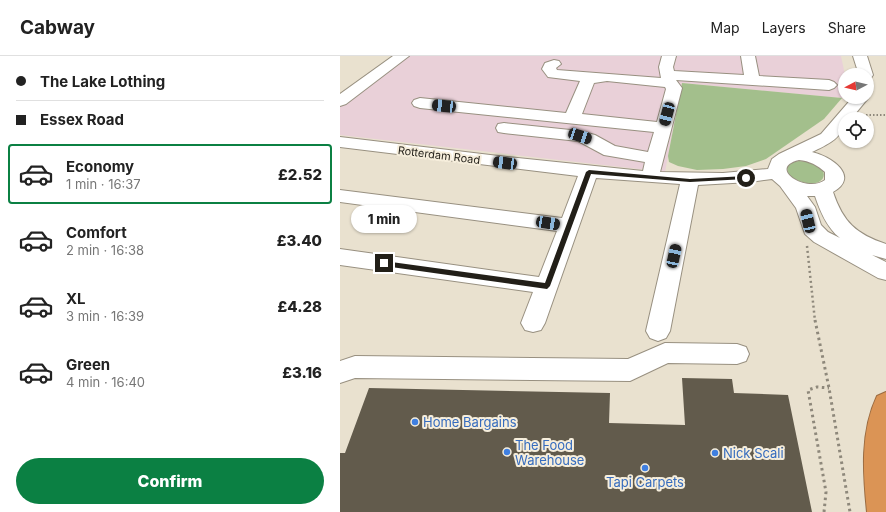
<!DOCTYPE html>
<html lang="en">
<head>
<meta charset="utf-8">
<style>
	body { margin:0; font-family:Inter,sans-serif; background:#f6f6f6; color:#222; height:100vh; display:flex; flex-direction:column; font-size:15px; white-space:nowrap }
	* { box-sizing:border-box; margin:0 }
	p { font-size:13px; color:#767676 }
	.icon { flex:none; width:22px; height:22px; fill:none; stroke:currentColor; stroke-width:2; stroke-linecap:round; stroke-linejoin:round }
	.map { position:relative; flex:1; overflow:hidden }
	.sheet { display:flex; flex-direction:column; background:#fff; width:340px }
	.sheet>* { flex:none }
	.hud { display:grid; align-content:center; height:88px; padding:0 16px; background:#fff }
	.needle { width:26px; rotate:263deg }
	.tools { position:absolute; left:498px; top:12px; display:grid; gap:8px }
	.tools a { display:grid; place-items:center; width:36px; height:36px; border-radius:50%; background:#fff; box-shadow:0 1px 3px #0004; font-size:20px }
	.end { position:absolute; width:18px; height:18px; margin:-9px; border:5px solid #221f18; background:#fff; box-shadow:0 0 0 2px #fff }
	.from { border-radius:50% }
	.bubble { position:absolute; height:28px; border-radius:14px; background:#fff; box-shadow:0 1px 3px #0004; font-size:13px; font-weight:800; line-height:28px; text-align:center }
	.car { position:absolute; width:12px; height:24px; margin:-12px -6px; border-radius:5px; box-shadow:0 0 3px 1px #0007; background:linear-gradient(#222 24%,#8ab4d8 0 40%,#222 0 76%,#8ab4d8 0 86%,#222 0) }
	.hud b { display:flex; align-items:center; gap:14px; height:38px; font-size:15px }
	.hud b+b { border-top:1px solid #e0e0e0 }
	.hud i { width:10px; height:10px; background:#222 }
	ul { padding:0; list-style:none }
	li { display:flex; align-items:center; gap:12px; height:60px; margin:0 8px 6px; padding:0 8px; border:2px solid transparent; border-radius:4px }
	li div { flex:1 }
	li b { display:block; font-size:15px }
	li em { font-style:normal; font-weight:800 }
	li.selected { border-color:#0b8043 }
	li>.icon { width:36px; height:36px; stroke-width:1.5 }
	.button { display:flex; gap:8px; margin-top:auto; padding:8px 16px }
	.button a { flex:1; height:46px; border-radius:24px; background:#0b8043; color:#fff; font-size:16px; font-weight:800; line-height:46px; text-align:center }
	header { display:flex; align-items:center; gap:24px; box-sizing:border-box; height:56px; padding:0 20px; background:#fff; border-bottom:1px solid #e0e0e0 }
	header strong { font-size:19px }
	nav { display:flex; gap:22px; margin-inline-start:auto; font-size:14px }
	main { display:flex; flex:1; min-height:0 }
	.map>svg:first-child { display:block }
	.industrial { fill:#e9d0d8 }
	.green { fill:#a3bf8c }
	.building { fill:#625b4c }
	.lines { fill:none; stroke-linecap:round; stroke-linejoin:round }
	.minor-casing { stroke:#989080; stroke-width:2 }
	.highway-casing { stroke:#9a6b40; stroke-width:2 }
	.path-far2 { stroke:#8e887b; stroke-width:2; stroke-dasharray:1.5 2; stroke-linecap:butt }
	.path-far1 { stroke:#8e887b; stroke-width:2.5; stroke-dasharray:2 3; stroke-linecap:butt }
	.path { stroke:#8e887b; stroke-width:3; stroke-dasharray:2.5 3.5; stroke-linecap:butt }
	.minor { fill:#fff; fill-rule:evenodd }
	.highway { fill:#db9455; fill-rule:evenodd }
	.route { fill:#221f18 }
	.shop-dot { fill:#3f7fe0; stroke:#f6eedc; stroke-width:1.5 }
	.labels { text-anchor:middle; stroke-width:4; stroke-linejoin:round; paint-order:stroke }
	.street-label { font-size:11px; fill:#221f18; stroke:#f6eedc }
	.near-shop-label { font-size:13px; fill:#366cbe; stroke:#f6eedc; text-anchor:start }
</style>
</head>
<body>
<header>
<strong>Cabway</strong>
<nav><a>Map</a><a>Layers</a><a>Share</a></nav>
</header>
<main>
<section class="sheet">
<div class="hud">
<b><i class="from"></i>The Lake Lothing</b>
<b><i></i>Essex Road</b>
</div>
<ul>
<li class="selected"><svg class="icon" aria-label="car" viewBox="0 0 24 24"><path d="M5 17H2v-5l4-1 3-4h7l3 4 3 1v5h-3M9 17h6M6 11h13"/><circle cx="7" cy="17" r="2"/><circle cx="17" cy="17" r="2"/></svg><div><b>Economy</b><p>1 min · 16:37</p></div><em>£2.52</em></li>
<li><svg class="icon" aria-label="car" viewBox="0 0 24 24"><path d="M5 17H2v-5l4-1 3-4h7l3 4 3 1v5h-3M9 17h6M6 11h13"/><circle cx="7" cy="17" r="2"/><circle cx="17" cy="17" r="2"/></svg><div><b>Comfort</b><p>2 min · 16:38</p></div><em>£3.40</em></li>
<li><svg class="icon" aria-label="car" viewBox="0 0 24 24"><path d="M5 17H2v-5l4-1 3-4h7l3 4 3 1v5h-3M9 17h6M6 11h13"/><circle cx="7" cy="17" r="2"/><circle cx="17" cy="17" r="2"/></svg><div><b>XL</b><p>3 min · 16:39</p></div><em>£4.28</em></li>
<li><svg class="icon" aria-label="car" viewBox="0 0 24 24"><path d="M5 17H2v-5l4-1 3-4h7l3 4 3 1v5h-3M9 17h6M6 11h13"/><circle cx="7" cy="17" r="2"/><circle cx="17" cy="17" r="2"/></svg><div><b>Green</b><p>4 min · 16:40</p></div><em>£3.16</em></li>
</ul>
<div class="button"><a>Confirm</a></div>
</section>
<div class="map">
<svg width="546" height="456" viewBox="0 0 546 456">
	<rect width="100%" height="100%" fill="#e9e1cf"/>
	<path class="industrial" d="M62 0H501L505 19V32L502 42 342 27 325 116 0 79V48Z"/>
	<g class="green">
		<path d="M342 27 502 42 484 63 426 103 406 110 383 113 357 114 338 110 329 106 328 100Z"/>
		<path d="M459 105C500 106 486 144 448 119L447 111 453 106Z"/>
	</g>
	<path class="building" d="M342 322 392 323 394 337 448 339 472 456H0V397H5L29 332 270 337 269 367 345 369Z"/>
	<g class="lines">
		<defs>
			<g id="minor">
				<path d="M53 0H69L6 48 0 50V38Z"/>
				<path d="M322 0H336L333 11 334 15 404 19 401 0H415L419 20 489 24 494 26 497 29 494 32 489 34 336 24 342 32 320 116 383 117 428 113 432 103 439 98 481 78 513 41H527V38L529 41 511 63H505C505 81 487 89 472 96 490 100 521 120 493 136 503 166 516 178 546 188V203L532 199 546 206V224L538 222 474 186 465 178 456 152 440 130 432 123 410 126 358 129 330 275 326 282 318 285 310 282 306 275 340 128 256 122 205 267 201 274 193 276 185 274 181 267 193 236 0 209V193L199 221 217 175 0 146V134L222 162 238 120 0 91V81L167 101 303 115 305 106 264 99 238 85 164 77 158 76 156 72 158 68 164 67 240 75 255 79 275 90 308 96 314 76 80 52 74 50 72 47 74 44 80 42 226 57 240 25 208 21 202 13 205 7 214 4 219 5 221 8 216 12 217 14 321 22 319 11ZM267 25 325 31 326 33 317 66 242 58 254 27ZM459 104C470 105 477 109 485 116V124C467 138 426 112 459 104ZM467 140H475C480 155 487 172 500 182L488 176 481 169 475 151Z"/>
				<path d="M513 0H527L533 19 531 22 527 23V19H519Z"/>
				<path d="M325 287 397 288 406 291 409 298 406 305 397 308 328 307 290 325 15 322 0 327V305L15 300 288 303Z"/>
			</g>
			<path id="highway" d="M546 336V456H527C523 417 520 376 537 340Z"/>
		</defs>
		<use href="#minor" class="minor-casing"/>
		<use href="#highway" class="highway-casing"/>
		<path class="path-far2" d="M526 59H546"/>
		<path class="path-far1" d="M467 190 475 265"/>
		<g class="path">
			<path d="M475 264 489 332 510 456"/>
			<path d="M484 456 486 436 468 334 477 331 489 332"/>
		</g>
		<use href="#minor" class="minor"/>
		<use href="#highway" class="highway"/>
	</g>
	<path class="route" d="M249 114 350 123 406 120 409 122 406 123 350 126 251 118 210 230 207 233 44 210 41 207 44 205 205 227 246 116Z"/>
	<g class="shop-dot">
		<circle cx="75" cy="366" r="4"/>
		<circle cx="167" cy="396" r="4"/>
		<circle cx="375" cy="397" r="4"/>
		<circle cx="305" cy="412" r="4"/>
	</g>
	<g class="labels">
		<g class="street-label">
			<text transform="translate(99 99) rotate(7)" y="4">Rotterdam Road</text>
		</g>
		<g class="near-shop-label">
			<text x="83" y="371">Home Bargains</text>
			<text x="175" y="394">The Food<tspan x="175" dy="15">Warehouse</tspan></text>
			<text x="383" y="402">Nick Scali</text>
			<text x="305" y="431" text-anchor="middle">Tapi Carpets</text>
		</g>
	</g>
</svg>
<div class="tools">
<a><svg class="needle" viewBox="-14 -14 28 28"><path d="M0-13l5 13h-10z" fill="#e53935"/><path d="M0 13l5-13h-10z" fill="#767676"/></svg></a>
<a><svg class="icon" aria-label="locate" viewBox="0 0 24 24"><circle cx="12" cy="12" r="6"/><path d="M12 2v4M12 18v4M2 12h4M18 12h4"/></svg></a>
</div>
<i class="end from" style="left:406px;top:122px"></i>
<i class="end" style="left:44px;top:207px"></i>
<div class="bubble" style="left:11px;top:149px;width:66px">1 min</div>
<i class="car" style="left:104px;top:50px;rotate:276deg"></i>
<i class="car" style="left:327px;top:58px;rotate:195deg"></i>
<i class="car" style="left:240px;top:80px;rotate:108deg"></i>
<i class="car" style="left:165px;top:107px;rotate:277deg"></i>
<i class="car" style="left:468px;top:165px;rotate:347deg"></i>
<i class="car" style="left:208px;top:167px;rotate:99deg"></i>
<i class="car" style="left:334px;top:200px;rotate:12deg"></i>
</div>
</main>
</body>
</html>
